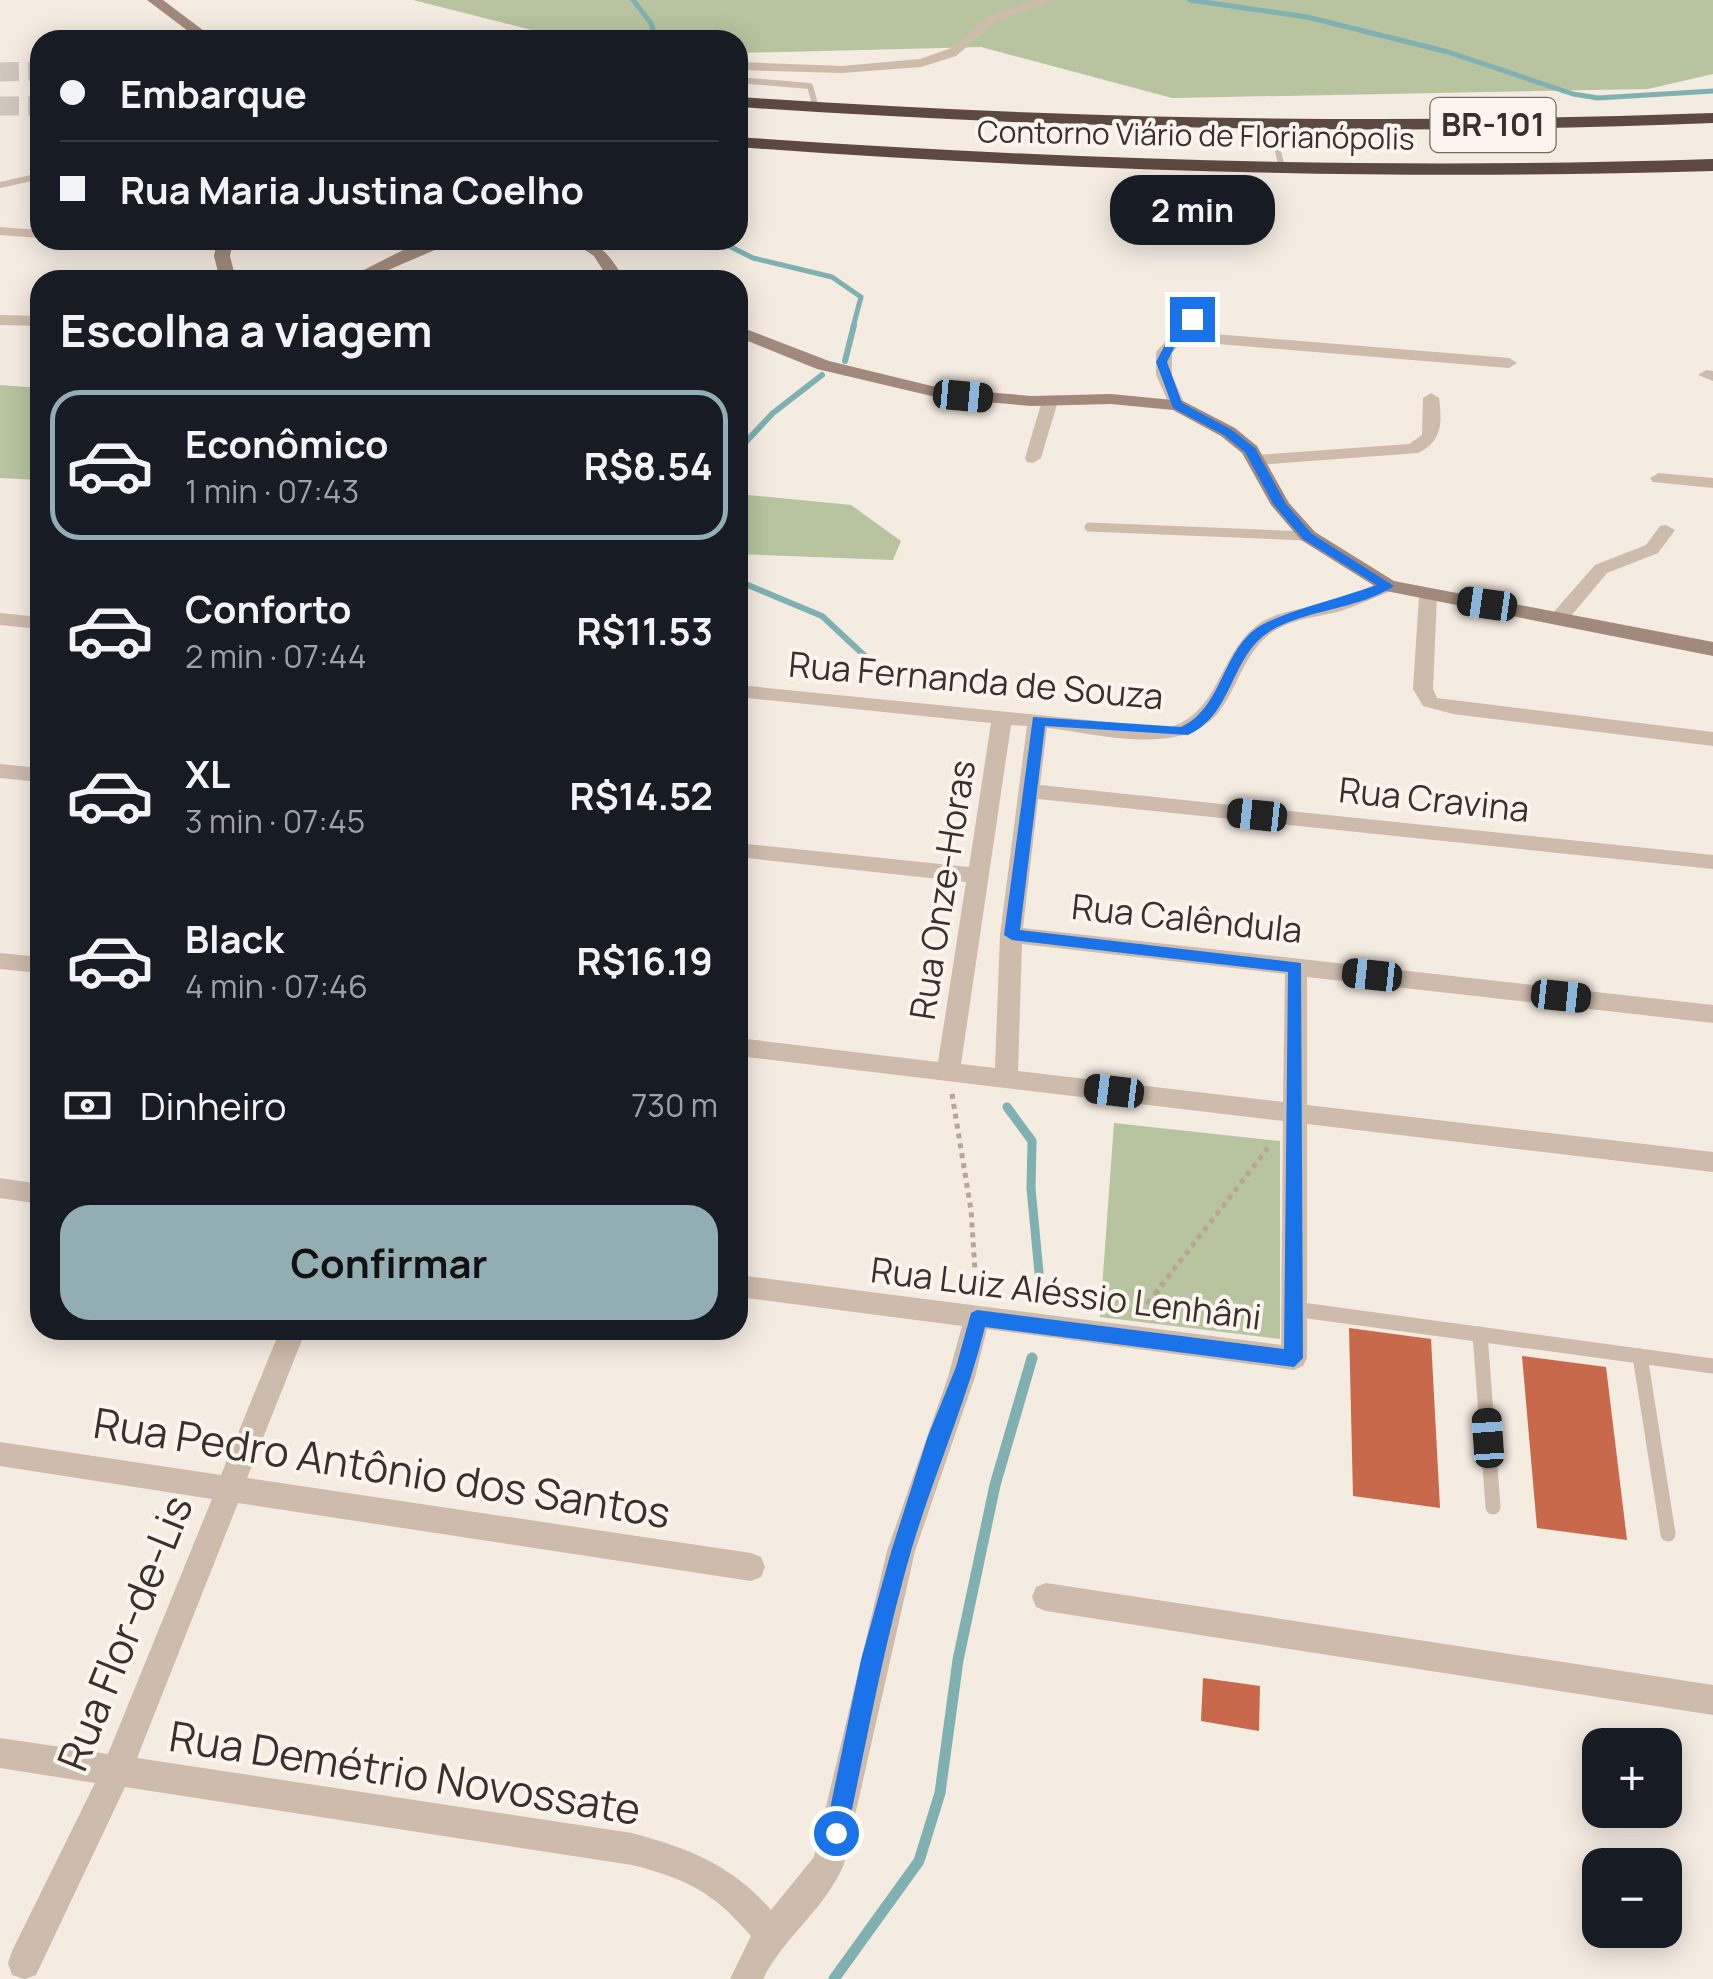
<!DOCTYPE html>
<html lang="pt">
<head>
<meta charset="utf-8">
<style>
	body { margin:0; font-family:Manrope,sans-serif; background:#20242c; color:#f1f3f6; height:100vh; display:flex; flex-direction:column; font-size:38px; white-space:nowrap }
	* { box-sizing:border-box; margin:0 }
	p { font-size:32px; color:#9ea1a6 }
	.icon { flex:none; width:55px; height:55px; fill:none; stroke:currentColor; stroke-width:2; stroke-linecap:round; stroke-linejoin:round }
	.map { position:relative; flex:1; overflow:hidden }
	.sheet { position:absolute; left:30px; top:270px; width:718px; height:1070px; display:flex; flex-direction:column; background:#171b24; border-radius:30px; box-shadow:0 5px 25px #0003 }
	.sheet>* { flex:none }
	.hud { position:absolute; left:30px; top:30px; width:718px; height:220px; border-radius:30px; box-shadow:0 5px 25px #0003; display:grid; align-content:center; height:220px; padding:0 30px; background:#171b24 }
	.fabs { position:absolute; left:1582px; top:1728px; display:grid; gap:20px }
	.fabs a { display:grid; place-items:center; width:100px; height:100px; border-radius:20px; background:#171b24; box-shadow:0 5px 25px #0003; font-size:50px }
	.end { position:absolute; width:45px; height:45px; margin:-22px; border:12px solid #1a73e8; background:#fff; box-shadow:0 0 0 5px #fff }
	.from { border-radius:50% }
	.bubble { position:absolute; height:70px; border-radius:30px; background:#171b24; box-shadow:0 5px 25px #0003; font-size:32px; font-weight:700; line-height:70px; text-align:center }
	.car { position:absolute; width:30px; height:60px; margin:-30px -15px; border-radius:12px; box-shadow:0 0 8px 2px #0007; background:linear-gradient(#222 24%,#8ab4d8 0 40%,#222 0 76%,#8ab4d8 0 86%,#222 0) }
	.hud b { display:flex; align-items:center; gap:35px; height:95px; font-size:38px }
	.hud b+b { border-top:2px solid #363941 }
	.hud i { width:25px; height:25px; background:#f1f3f6 }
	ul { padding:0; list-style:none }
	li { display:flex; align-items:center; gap:30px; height:150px; margin:0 20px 15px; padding:0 10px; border:5px solid transparent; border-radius:30px }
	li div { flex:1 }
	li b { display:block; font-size:38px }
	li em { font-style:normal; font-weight:700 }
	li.current { border-color:#92aeb2 }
	li>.icon { width:90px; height:90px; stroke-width:1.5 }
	h2 { padding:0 30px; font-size:45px; line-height:120px }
	.pay { display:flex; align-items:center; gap:25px; height:110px; padding:0 30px; font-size:38px }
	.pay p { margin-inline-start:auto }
	.primary-button { display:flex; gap:20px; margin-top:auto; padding:20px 30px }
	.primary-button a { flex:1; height:115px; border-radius:30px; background:#92aeb2; color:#111; font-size:40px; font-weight:700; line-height:115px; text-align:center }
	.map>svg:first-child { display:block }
	.green { fill:#b8c4a0 }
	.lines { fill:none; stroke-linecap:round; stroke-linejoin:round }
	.stream-far3 { stroke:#7fb0b2; stroke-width:5 }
	.stream-far2 { stroke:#7fb0b2; stroke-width:6 }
	.stream-far1 { stroke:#7fb0b2; stroke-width:9 }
	.stream { stroke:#7fb0b2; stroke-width:11 }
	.building { fill:#c8694b }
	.highway-tunnel { stroke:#cfc6bd; stroke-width:19; stroke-dasharray:19 9; stroke-linecap:butt }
	.path-far1 { stroke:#b9a596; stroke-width:5; stroke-dasharray:5 5; stroke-linecap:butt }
	.path { stroke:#b9a596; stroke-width:6; stroke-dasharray:6 6; stroke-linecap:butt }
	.lane-far2 { stroke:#cdbbac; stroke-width:6 }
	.lane-far1 { stroke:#cdbbac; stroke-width:9 }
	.lane { stroke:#cdbbac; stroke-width:15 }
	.street { fill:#cdbbac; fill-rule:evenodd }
	.secondary { fill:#a18a7d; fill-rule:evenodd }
	.highway { fill:#5c4a42; fill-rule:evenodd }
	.route { fill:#1a73e8 }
	.labels { text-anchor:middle; stroke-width:8; stroke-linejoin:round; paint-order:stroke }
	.far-street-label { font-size:30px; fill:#3b302b; stroke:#fbf5ee }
	.shield { fill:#fbf5ee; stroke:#756b66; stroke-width:2.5 }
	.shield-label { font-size:32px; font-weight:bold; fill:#3b302b }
	.street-label { font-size:35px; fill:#3b302b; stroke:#fbf5ee }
	.near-street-label { font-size:42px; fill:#3b302b; stroke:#fbf5ee }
</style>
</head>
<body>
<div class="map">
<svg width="1713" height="1979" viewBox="0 0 1713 1979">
	<rect width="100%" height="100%" fill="#f4ebe1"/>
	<g class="green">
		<path d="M413 0H1713V74L1648 89 1172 98 981 47 738 53V40H572Z"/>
		<path d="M0 385 40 388V480L0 478Z"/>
		<path d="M738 494 851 505 901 541 893 560 738 554Z"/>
		<path d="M1114 1123 1280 1141V1339L1100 1317Z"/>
	</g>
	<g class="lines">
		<g class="stream-far3">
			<path d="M633 0 651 23 656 40"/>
			<path d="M1190 0 1307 17 1448 52 1573 94 1598 98 1713 91"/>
			<path d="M717 240 753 258 832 277 861 297 853 327"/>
		</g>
		<g class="stream-far2">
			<path d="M845 361 854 325"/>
			<path d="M738 450 773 413 822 375"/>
			<path d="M738 581 822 616 866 657"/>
		</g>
		<path class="stream-far1" d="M1007 1107 1032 1141 1031 1188 1040 1283"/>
		<path class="stream" d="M834 1979 919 1861 940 1793 958 1660 995 1485 1032 1358"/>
	</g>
	<g class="building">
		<path d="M1349 1328 1431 1339 1440 1508 1353 1496Z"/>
		<path d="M1522 1356 1606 1367 1627 1540 1537 1528Z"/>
		<path d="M1203 1678 1260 1686 1259 1731 1201 1721Z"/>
	</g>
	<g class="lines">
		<g class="highway-tunnel">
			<path d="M0 72 40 71"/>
			<path d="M0 106H40"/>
		</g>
		<g class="path-far1">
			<path d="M952 1094 971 1210 976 1286"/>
			<path d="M1161 1286 1268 1148"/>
		</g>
		<g class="path">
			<path d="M976 1284V1292"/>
			<path d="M1140 1314 1163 1284"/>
		</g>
		<g class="lane-far2">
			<path d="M738 80 810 86 816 108"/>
			<path d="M1272 126 1282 168"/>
			<path d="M0 185 40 176"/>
		</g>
		<path class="lane-far1" d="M1089 527 1308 536"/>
		<g class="lane">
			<path d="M1294 1309 1713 1366"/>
			<path d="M1480 1334 1493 1507"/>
			<path d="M1640 1356 1668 1534"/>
		</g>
		<g class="street">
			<path d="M1037 0H1054L994 23 956 56 921 67 842 73 738 70V62L842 66 920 59 954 47 986 17Z"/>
			<path d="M0 227 40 230V238L0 235Z"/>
			<path d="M1209 296 1217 301 1190 332 1509 358 1517 363 1509 368 1182 341 1172 353V375L1185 405 1171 408 1156 375V352L1204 298Z"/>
			<path d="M0 315 40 316V326L0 325Z"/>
			<path d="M1706 370 1713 371V381L1698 375Z"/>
			<path d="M1431 393 1439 398C1442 422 1443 441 1418 453L1257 465 1249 460 1257 455 1409 444 1422 435 1423 398Z"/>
			<path d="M1050 396 1058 401 1041 458 1033 463 1027 462 1025 458 1042 401Z"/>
			<path d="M1659 473 1713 478V488L1653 482 1650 478Z"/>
			<path d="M1666 525 1675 530 1658 553 1607 573 1566 622H1552V614L1595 565 1646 545 1660 526Z"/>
			<path d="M1388 581 1397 586 1394 590C1378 596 1361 604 1344 610 1320 617 1292 618 1271 633 1247 651 1240 679 1225 703 1192 761 1102 734 1047 728L1040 785 1713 855V869L1038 799 1023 928 1713 1005V1023L1307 977V1105L1713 1152V1172L1307 1124V1358L1303 1366 1294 1370 987 1329 975 1377 915 1551 844 1864C826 1908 784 1937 763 1979H730L751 1936C713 1892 687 1879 632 1865L125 1787 36 1975 25 1979 12 1975 8 1963 12 1951 95 1783 0 1768V1738L108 1754 212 1499 0 1466V1442L221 1475 280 1330H306L247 1478 751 1553 761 1557 765 1567 761 1577 751 1581 238 1503 137 1758 632 1833C688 1848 732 1865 771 1910L814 1857 887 1551 948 1377 962 1326 738 1297V1275L1281 1345 1283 1121 738 1056V1038L938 1062 966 882 738 857V843L969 867 991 723 738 697V685L1167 728C1219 715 1218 656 1256 626 1277 610 1305 609 1330 602 1350 596 1368 586 1388 581ZM1011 725 1027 726 1000 935 995 1068 961 1064ZM1022 944 1285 974 1283 1102 1018 1071Z"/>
			<path d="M1428 590 1437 596 1433 689 1437 698 1713 732V746L1453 714 1423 706 1413 689 1419 596Z"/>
			<path d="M0 613 40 617V629L0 625Z"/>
			<path d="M0 764 40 768V782L0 778Z"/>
			<path d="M0 953 40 957V973L0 969Z"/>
			<path d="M0 1178 40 1184V1204L0 1198Z"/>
			<path d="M1046 1583 1713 1685V1715L1046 1611 1036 1607 1032 1597 1036 1587Z"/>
		</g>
		<g class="secondary">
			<path d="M147 0H163L216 40H200Z"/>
			<path d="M217 240H233L230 256 236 280H220L214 256Z"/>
			<path d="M431 240H458L365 280H344L413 245Z"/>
			<path d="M570 240C601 240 609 255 625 280H609L594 256Z"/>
			<path d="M738 326 829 361 940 388 1031 396 1111 394 1183 401 1235 428 1257 446 1289 503 1315 532 1394 581 1713 642V656L1381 590 1301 540 1271 505 1242 453 1221 436 1173 410 1111 404 1031 406 940 398 817 369 738 337Z"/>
		</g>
		<g class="highway">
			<path d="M738 97C1063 119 1387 125 1713 113V123C1387 136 1063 129 738 107Z"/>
			<path d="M738 137C1063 160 1387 170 1713 159V171C1387 181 1063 171 738 147Z"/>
		</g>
	</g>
	<path class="route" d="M1189 316 1198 319 1177 342 1167 362 1182 403 1232 430 1255 448 1286 504 1312 534 1394 586C1361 609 1302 610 1269 632 1230 657 1233 715 1188 735L1045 726 1020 930 1301 963 1303 1358 1294 1367 985 1327C966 1404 933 1476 911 1551 884 1644 867 1739 847 1833L844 1841 836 1845 828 1841 825 1833 861 1660 891 1552 928 1436 956 1367 971 1313 977 1310 1284 1349 1288 972 1012 940 1004 935 1033 717 1181 727C1223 708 1222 649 1260 626 1286 611 1347 596 1377 585L1303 539 1274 505 1245 452 1224 435 1173 408 1156 362 1168 339Z"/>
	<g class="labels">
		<g class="far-street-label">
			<text transform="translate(1196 136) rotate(1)" y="10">Contorno Viário de Florianópolis</text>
		</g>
		<rect class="shield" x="1430.5" y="98" width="125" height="54" rx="8"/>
		<g class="shield-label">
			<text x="1493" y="136">BR-101</text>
		</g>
		<g class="street-label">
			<text transform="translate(976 681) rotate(5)" y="12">Rua Fernanda de Souza</text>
			<text transform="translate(1434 800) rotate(6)" y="12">Rua Cravina</text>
			<text transform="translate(943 890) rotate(-81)" y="12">Rua Onze-Horas</text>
			<text transform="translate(1187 919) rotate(6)" y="12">Rua Calêndula</text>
			<text transform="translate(1066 1294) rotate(7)" y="12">Rua Luiz Aléssio Lenhâni</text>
		</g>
		<g class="near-street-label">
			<text transform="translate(382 1468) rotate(9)" y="15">Rua Pedro Antônio dos Santos</text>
			<text transform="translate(125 1633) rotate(-68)" y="15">Rua Flor-de-Lis</text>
			<text transform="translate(405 1773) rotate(9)" y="15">Rua Demétrio Novossate</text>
		</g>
	</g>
</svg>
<div class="fabs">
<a>+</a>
<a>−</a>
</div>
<i class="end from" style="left:836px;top:1833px"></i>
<i class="end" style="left:1192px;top:319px"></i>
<div class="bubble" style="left:1110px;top:175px;width:165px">2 min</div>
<i class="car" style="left:963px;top:396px;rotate:95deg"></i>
<i class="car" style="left:1487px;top:604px;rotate:278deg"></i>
<i class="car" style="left:1257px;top:815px;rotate:276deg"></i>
<i class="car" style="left:1372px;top:975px;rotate:276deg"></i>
<i class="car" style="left:1561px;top:996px;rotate:96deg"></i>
<i class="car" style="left:1114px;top:1091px;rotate:277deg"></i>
<i class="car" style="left:1488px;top:1438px;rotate:356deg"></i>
<div class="hud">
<b><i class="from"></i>Embarque</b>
<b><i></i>Rua Maria Justina Coelho</b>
</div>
<section class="sheet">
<h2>Escolha a viagem</h2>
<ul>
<li class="current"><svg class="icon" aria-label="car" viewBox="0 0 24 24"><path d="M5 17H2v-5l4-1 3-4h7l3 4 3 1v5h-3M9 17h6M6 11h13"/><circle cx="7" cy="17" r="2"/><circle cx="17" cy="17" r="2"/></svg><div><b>Econômico</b><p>1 min · 07:43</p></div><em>R$8.54</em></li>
<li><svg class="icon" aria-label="car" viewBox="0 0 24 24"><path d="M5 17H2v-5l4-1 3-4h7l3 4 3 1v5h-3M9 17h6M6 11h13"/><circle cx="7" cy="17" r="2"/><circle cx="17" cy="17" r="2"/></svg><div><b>Conforto</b><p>2 min · 07:44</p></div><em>R$11.53</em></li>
<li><svg class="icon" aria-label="car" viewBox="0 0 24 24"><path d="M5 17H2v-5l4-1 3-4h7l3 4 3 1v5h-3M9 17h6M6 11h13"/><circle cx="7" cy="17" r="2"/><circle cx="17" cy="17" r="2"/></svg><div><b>XL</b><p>3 min · 07:45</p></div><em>R$14.52</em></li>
<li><svg class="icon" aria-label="car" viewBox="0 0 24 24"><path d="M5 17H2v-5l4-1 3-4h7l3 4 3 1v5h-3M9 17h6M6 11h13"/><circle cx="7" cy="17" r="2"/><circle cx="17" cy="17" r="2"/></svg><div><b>Black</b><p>4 min · 07:46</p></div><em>R$16.19</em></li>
</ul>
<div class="pay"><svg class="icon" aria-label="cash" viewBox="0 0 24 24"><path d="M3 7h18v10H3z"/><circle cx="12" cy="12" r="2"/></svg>Dinheiro<p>730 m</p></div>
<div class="primary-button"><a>Confirmar</a></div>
</section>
</div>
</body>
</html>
